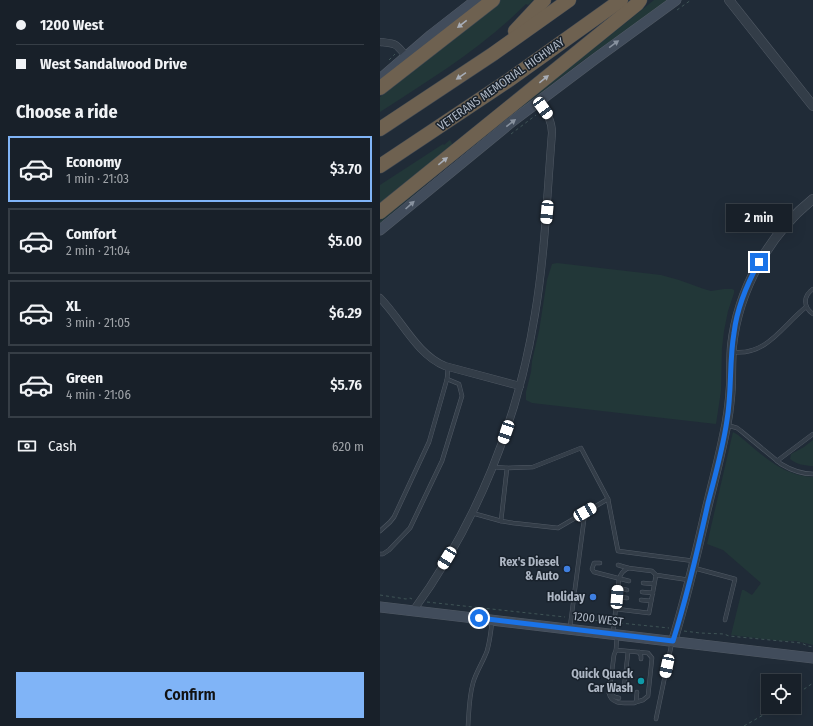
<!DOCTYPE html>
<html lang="en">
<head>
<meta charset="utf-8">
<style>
	body { margin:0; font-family:"Fira Sans Condensed",sans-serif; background:#252d35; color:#f1f3f6; height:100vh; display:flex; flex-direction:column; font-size:15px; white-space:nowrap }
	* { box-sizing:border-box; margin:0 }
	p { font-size:13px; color:#9fa3a8 }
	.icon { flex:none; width:22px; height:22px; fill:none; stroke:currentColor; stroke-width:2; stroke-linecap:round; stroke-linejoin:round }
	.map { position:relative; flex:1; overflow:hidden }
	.sheet { display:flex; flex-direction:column; background:#182029; width:380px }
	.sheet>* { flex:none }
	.guide { display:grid; align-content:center; height:88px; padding:0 16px; background:#182029 }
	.tools { position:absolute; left:381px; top:674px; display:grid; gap:8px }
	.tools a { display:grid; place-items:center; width:40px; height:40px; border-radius:0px; background:#182029; box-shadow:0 4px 16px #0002,0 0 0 1px #363e46; font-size:20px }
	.end { position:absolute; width:18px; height:18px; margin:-9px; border:5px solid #1a73e8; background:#fff; box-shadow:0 0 0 2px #fff }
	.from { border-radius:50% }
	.bubble { position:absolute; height:28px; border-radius:0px; background:#182029; box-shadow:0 4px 16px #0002,0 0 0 1px #363e46; font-size:13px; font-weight:600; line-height:28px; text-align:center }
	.car { position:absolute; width:12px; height:24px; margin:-12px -6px; border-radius:5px; box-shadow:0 0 3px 1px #0007; background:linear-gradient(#fff 24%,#345 0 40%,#fff 0 76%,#345 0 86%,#fff 0) }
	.guide b { display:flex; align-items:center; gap:14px; height:38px; font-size:15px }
	.guide b+b { border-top:1px solid #363e46 }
	.guide i { width:10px; height:10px; background:#f1f3f6 }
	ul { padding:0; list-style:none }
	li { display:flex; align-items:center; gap:12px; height:66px; margin:0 8px 6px; padding:0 8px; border:2px solid #363e46; border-radius:0px }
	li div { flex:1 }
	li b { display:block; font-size:15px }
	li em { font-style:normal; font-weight:600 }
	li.selected { border-color:#80b4f7 }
	li>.icon { width:36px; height:36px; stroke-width:1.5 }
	h2 { padding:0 16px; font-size:18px; line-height:48px }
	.pay { display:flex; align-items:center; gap:10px; height:44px; padding:0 16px; font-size:15px }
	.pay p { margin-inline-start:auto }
	.action { display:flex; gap:8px; margin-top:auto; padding:8px 16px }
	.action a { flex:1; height:46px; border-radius:0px; background:#80b4f7; color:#111; font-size:16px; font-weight:600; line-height:46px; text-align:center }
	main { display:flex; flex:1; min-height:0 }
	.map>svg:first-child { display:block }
	.green { fill:#223738 }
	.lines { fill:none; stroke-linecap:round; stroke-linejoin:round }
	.service-casing { stroke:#515a65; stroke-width:4.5 }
	.minor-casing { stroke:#515a65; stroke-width:8 }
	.tertiary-casing { stroke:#515a65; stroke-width:10 }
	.secondary-casing { stroke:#515a65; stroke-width:11 }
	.motorway-casing { stroke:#3e4752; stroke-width:15 }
	.path { stroke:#3f5456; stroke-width:1; stroke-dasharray:3 3; stroke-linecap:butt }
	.service { stroke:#333d48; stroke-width:3.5 }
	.minor { stroke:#333d48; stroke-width:7 }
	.tertiary { stroke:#333d48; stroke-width:9 }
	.secondary { stroke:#414c5b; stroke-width:10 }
	.motorway { stroke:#6e6150; stroke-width:14 }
	.oneway { fill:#a8aeb8 }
	.oneway2 { fill:#88929f }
	.route { stroke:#1a73e8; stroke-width:5 }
	.shop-dot { fill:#3f7fe0; stroke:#19222c; stroke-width:1.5 }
	.culture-dot { fill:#0f9aa8; stroke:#19222c; stroke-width:1.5 }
	.labels { text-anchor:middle; stroke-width:3; stroke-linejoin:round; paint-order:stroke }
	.street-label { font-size:12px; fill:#aeb7c4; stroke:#19222c }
	.poi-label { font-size:12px; font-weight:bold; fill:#aeb7c4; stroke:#19222c; text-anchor:end }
</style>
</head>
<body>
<main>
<section class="sheet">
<div class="guide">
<b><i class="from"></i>1200 West</b>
<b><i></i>West Sandalwood Drive</b>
</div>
<h2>Choose a ride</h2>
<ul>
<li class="selected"><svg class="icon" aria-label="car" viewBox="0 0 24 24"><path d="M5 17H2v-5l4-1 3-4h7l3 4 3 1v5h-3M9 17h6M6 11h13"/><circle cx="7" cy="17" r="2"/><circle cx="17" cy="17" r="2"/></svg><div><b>Economy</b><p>1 min · 21:03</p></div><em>$3.70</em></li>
<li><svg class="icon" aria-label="car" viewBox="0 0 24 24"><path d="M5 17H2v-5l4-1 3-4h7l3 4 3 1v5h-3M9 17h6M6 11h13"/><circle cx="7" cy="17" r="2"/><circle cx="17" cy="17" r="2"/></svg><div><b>Comfort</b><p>2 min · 21:04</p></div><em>$5.00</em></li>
<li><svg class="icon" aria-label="car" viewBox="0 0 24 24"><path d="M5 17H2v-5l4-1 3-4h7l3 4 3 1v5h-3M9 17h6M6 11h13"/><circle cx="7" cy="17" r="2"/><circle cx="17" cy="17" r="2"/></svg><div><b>XL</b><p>3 min · 21:05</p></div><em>$6.29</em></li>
<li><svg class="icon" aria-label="car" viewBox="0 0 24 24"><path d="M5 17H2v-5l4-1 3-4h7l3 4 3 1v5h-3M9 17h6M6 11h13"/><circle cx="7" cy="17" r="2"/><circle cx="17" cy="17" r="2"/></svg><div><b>Green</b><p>4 min · 21:06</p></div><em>$5.76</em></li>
</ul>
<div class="pay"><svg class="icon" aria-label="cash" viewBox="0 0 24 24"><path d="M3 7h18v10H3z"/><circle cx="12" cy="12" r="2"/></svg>Cash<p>620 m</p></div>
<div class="action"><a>Confirm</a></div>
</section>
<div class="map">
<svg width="433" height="726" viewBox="0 0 433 726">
	<rect width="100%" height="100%" fill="#202b37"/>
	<g class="green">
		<path d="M119 0H153L148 5 146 4C103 47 51 79 0 112V97L27 76 37 63Z"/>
		<path d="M274 0H290L205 59 171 85 68 166 0 223V221L47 182Z"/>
		<path d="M70 140 73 145 0 207V185L63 144 64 145Z"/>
		<path d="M177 263 281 275 299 280 324 289 331 291 344 289H352L354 290V293L348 311 344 331 342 348 341 391 336 424 152 403 146 400V392L151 372 152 361 159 331 167 280 172 264Z"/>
		<path d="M353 432 358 435C380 453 402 476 433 477V645L416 641H402L351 635 362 590H364L372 595 381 583 343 550 327 544Z"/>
		<path d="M433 440V466C425 466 416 464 410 459L411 454 424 447Z"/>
	</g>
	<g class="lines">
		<defs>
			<g id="service">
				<path d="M433 289C423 296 423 307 433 314"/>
				<path d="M353 352C387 356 403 325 426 307"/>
				<path d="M347 425 357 428 361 431 401 464C411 470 421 474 433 474"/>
				<path d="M397 461 433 434"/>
				<path d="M228 499 238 551 314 561"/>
				<path d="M92 513 121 521 127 468 113 467"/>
				<path d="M121 521 133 523 178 528 228 499 201 448 153 467 127 468"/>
				<path d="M0 531 10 522 14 517 49 442 67 379 68 367"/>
				<path d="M0 554H3L9 550 30 528 62 461 82 396 79 384 67 379"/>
				<path d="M220 563H214L212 569 214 572 249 581"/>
				<path d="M238 565 248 568"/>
				<path d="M314 568 355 579 345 620"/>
				<path d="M263 583 274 584"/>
				<path d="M238 588 247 590"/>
				<path d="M262 592 273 593"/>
				<path d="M237 597 247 598"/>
				<path d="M261 600 271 601"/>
				<path d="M236 609 269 613 276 575"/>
				<path d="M190 627 205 512"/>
				<path d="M233 633 239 579C241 573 243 571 248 568L272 571 276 575 309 580"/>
				<path d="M237 635 236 650 234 655 229 693C231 705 245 703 254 703L256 702 257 692"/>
				<path d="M236 650 268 653 272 658 268 696 263 700 256 702"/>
				<path d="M259 652 261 656V659"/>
				<path d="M244 688 248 652"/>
				<path d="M229 693 235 697 239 698"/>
				<path d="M276 719 292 642"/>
				<path d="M88 726C89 711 89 697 93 683 96 672 103 662 107 651 110 641 111 631 112 621"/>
			</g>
			<g id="minor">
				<path d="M0 42C17 44 15 43 26 56"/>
				<path d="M0 298C21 319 37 355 65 366L140 386"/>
				<path d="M33 611C97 523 138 421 155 314 165 254 167 194 172 133 172 120 166 112 159 101"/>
			</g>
			<g id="tertiary">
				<path d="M349 0 433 106"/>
				<path d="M293 641C306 599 316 556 326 512 332 487 339 461 344 436 348 419 350 402 351 385 351 372 351 359 352 346 358 290 389 234 433 199"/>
			</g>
			<g id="secondary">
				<path d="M0 79 51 35 96 0"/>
				<path d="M0 230 134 120 215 59 296 0"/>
				<path d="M0 607 433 658"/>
			</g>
			<g id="motorway">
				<path d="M135 31 164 0"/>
				<path d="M0 88 113 0"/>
				<path d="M0 129 113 54 189 0"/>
				<path d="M0 166 129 80 241 0"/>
				<path d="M0 212 257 4 260 0"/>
			</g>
		</defs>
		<use href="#service" class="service-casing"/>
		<use href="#minor" class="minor-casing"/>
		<use href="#tertiary" class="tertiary-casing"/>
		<use href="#secondary" class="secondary-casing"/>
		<use href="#motorway" class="motorway-casing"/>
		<g class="path">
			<path d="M297 10 311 0"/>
			<path d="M9 60 15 54"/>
			<path d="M131 134 156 115"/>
			<path d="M0 595 26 599 30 598 32 599"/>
			<path d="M47 602 185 617"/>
			<path d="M197 618 229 622"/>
			<path d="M240 623 289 628"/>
			<path d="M304 631 320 633 344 634 349 636 421 643 428 646 433 647"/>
			<path d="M414 696 433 683"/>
			<path d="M364 726 397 707"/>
		</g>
		<use href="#service" class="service"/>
		<use href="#minor" class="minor"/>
		<use href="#tertiary" class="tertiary"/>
		<use href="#secondary" class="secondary"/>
		<use href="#motorway" class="motorway"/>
	</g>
	<defs><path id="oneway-solid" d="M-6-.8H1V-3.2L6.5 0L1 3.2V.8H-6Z"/></defs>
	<g class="oneway">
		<use href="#oneway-solid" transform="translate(82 24) rotate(142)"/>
		<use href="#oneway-solid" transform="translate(81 76) rotate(146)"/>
		<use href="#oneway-solid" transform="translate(164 79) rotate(-39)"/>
		<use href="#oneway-solid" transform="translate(63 161) rotate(-39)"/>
	</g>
	<g class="oneway2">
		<use href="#oneway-solid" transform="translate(234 44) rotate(-36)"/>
		<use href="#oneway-solid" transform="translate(131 123) rotate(-38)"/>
		<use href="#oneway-solid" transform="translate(30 205) rotate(-42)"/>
	</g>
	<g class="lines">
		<path class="route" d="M99 618 293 641C307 596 318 549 328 503 335 476 343 448 347 420 352 391 349 362 354 333 357 307 367 284 379 262"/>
	</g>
	<g class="shop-dot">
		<circle cx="187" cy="569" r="4"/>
		<circle cx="213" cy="597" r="4"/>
	</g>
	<circle class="culture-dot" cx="261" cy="681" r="4"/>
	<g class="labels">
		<g class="street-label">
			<text transform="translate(121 84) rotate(-35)" y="4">VETERANS MEMORIAL HIGHWAY</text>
			<text transform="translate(218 619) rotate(7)" y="4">1200 WEST</text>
		</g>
		<g class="poi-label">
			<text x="179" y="566">Rex's Diesel<tspan x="179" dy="14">&amp; Auto</tspan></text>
			<text x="205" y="601">Holiday</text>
			<text x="253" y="678">Quick Quack<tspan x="253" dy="14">Car Wash</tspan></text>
		</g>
	</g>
</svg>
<div class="tools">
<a><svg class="icon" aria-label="locate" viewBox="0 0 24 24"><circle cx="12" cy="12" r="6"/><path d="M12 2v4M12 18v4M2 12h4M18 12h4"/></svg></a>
</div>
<i class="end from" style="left:99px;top:618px"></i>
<i class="end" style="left:379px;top:262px"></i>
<div class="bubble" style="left:346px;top:204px;width:66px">2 min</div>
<i class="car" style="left:163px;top:108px;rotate:144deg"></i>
<i class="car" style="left:167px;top:212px;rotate:185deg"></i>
<i class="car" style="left:126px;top:432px;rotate:199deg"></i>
<i class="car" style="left:205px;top:512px;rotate:60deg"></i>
<i class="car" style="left:67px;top:558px;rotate:211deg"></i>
<i class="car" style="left:237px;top:597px;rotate:4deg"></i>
<i class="car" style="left:287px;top:666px;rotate:192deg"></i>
</div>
</main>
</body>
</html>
